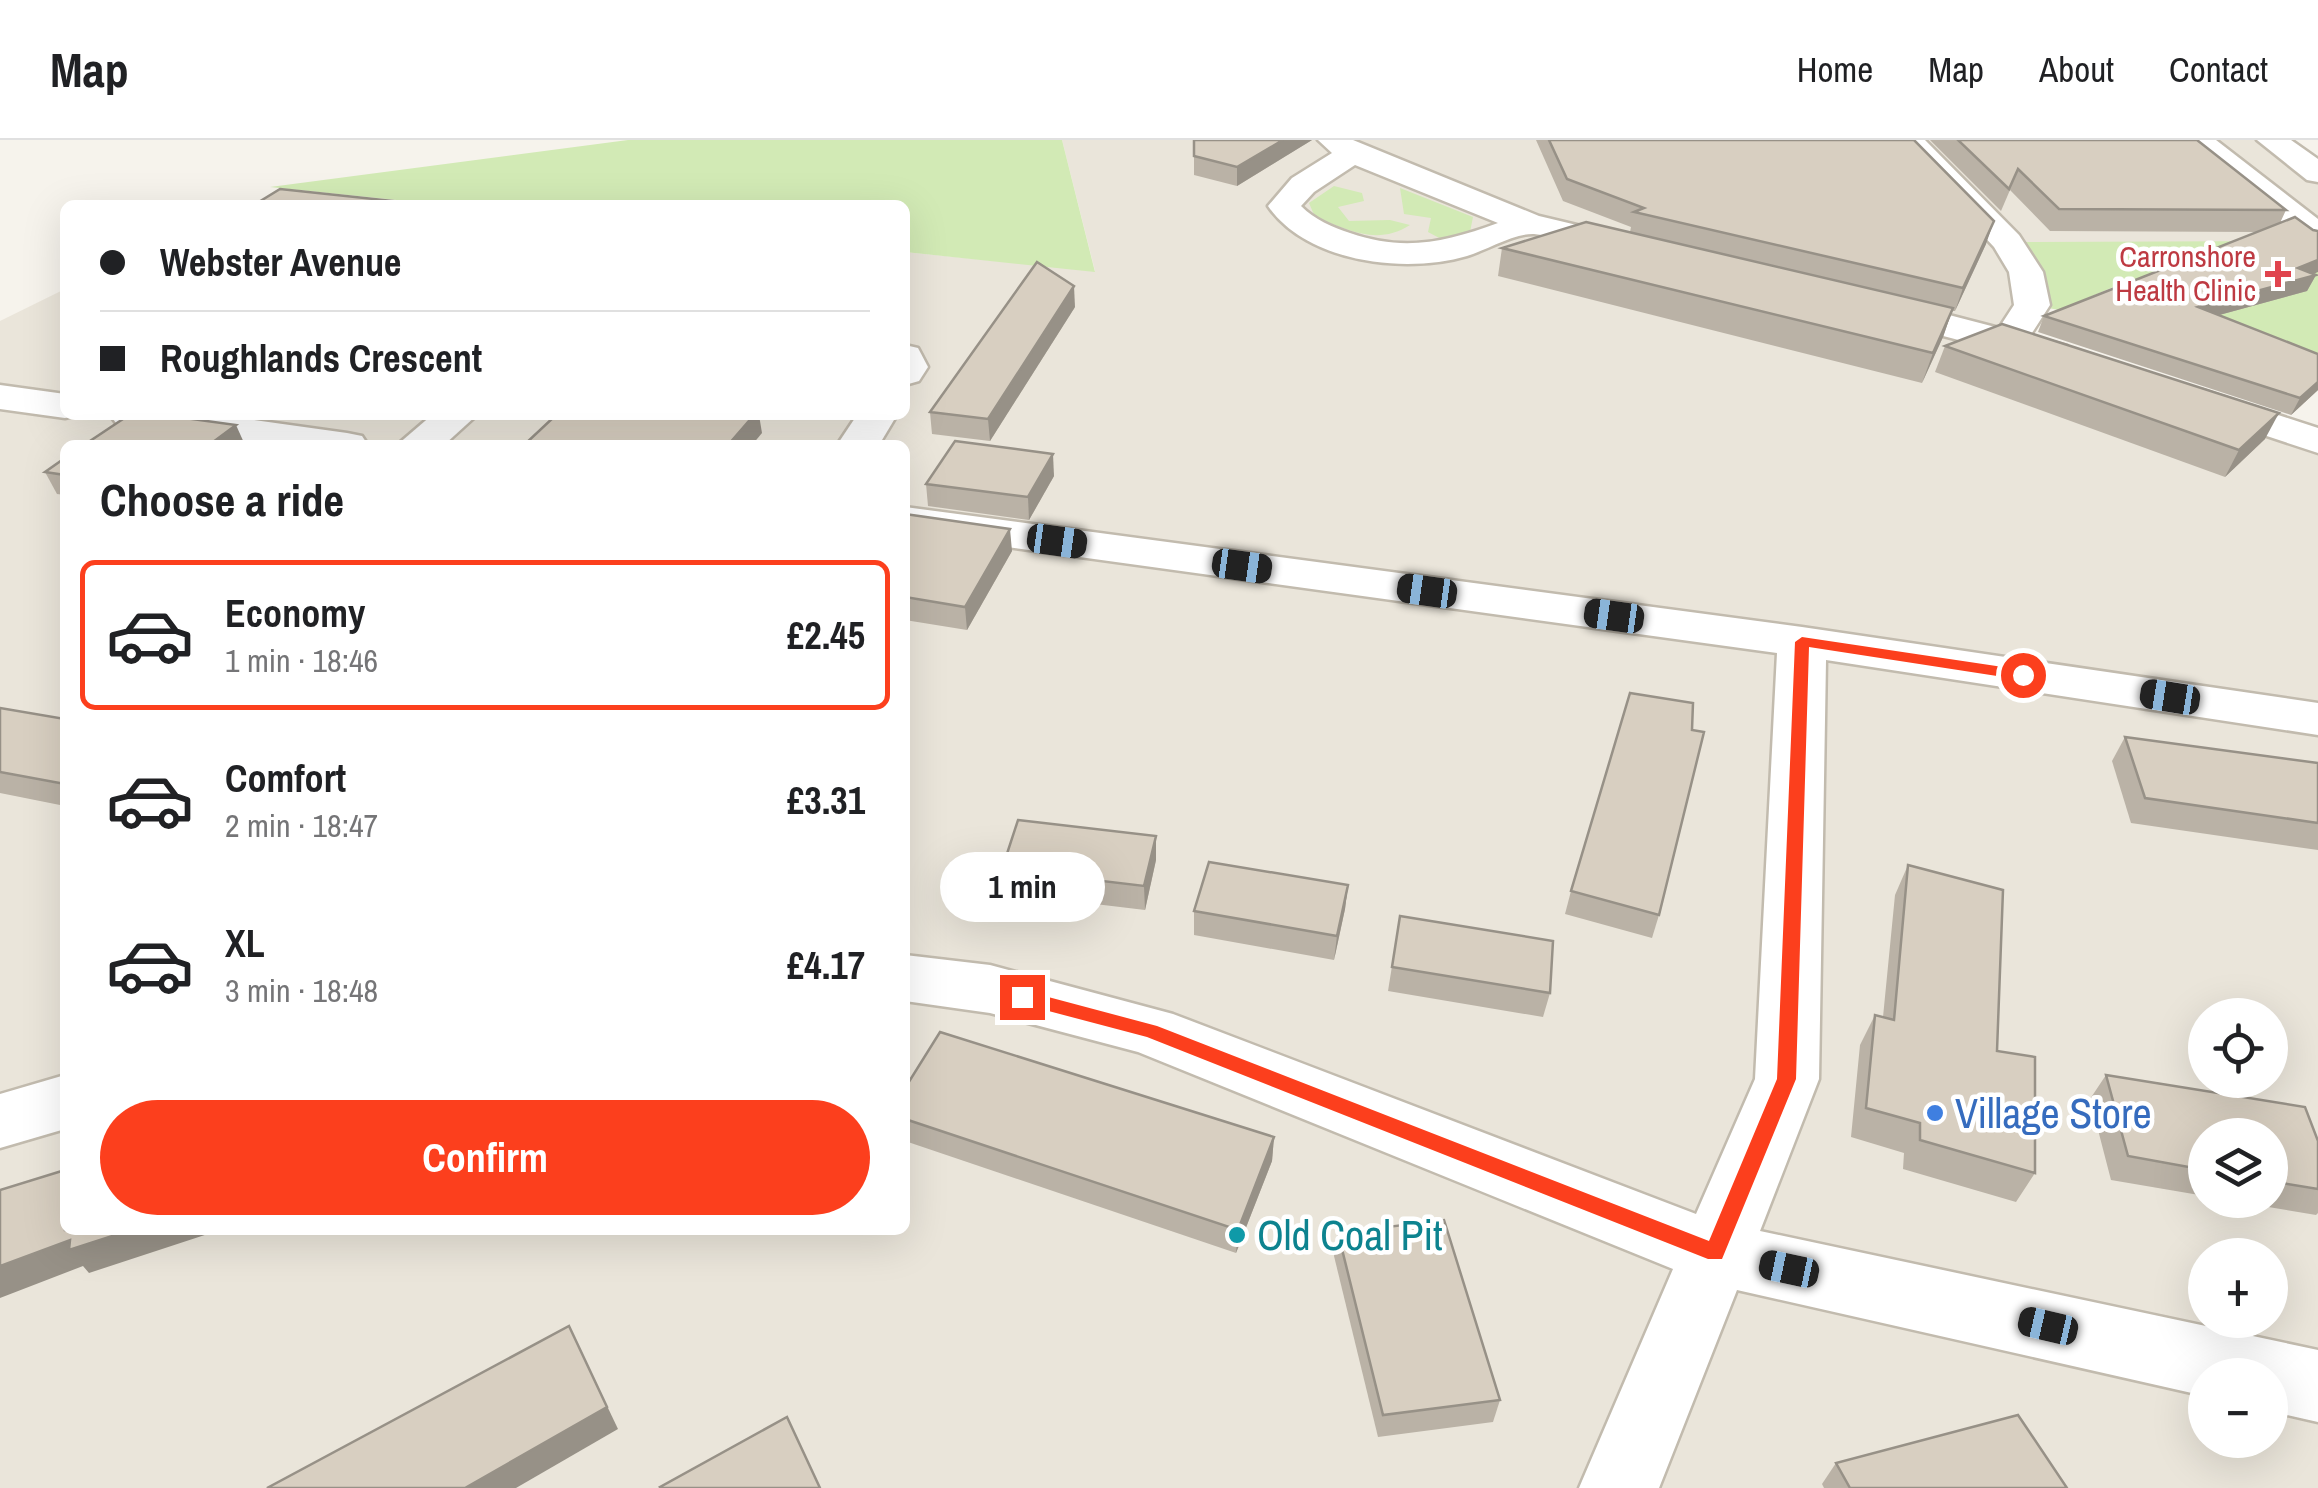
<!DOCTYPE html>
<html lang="en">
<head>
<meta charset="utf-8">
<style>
	body { margin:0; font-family:"Archivo Narrow",sans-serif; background:#f6f6f6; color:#202124; height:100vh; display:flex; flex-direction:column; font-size:38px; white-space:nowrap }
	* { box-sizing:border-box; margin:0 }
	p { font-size:32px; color:#757577 }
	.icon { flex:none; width:55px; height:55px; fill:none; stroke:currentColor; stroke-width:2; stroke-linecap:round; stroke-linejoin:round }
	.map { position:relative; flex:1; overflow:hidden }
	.sheet { position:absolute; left:60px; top:300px; width:850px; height:795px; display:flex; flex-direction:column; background:#fff; border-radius:15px; box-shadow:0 10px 40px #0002 }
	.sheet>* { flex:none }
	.top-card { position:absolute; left:60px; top:60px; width:850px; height:220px; border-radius:15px; box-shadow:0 10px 40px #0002; display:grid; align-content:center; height:220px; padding:0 40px; background:#fff }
	.buttons { position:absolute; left:2188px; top:858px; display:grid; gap:20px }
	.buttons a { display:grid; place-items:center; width:100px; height:100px; border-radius:50%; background:#fff; box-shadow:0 10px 40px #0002; font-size:50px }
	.end { position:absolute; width:45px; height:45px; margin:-22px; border:12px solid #fc3f1d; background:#fff; box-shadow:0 0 0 5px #fff }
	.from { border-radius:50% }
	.bubble { position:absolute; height:70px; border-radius:35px; background:#fff; box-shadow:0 10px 40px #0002; font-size:32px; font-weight:700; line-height:70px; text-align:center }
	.car { position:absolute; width:30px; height:60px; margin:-30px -15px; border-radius:12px; box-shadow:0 0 8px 2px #0007; background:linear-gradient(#222 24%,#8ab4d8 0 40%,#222 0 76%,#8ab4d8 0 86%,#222 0) }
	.top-card b { display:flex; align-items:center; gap:35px; height:95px; font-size:38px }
	.top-card b+b { border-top:2px solid #e0e0e0 }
	.top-card i { width:25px; height:25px; background:#202124 }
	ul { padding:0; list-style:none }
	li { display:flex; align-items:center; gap:30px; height:150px; margin:0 20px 15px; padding:0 20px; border:5px solid transparent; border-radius:15px }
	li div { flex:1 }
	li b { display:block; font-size:38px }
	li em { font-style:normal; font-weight:700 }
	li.selected { border-color:#fc3f1d }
	li>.icon { width:90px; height:90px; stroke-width:1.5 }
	h2 { padding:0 40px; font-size:45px; line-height:120px }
	.primary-button { display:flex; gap:20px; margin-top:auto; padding:20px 40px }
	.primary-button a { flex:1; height:115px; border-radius:60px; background:#fc3f1d; color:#fff; font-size:40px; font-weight:700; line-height:115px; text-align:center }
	header { display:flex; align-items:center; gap:60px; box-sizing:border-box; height:140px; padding:0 50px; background:#fff; border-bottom:2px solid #e0e0e0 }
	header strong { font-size:48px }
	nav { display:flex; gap:55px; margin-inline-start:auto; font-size:35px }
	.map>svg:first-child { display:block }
	.residential { fill:#eae5da; fill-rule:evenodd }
	.green { fill:#d2eab5 }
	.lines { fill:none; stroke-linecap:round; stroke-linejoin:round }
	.minor-casing { stroke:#c2bbae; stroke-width:5 }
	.tertiary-casing { stroke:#c2bbae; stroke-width:5 }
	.minor { fill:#fff; fill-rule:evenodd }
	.tertiary { fill:#fff; fill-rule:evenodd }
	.wall { fill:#bab2a6 }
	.shaded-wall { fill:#979187 }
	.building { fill:#d8cfc1; stroke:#979187; stroke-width:2.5 }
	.route { fill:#fc3f1d }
	.health-dot { fill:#e0444e; stroke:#fff; stroke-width:4 }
	.shop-dot { fill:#3f7fe0; stroke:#fff; stroke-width:4 }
	.culture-dot { fill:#0f9aa8; stroke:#fff; stroke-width:4 }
	.labels { text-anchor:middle; stroke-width:9; stroke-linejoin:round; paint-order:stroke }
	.far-health-label { font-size:30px; fill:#be3a42; stroke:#fff; text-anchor:end }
	.near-shop-label { font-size:42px; fill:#366cbe; stroke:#fff; text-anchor:start }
	.near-culture-label { font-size:42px; fill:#0d838f; stroke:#fff; text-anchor:start }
</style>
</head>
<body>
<header>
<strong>Map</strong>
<nav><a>Home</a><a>Map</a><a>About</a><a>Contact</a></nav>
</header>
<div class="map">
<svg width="2318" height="1348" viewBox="0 0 2318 1348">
	<rect width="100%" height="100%" fill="#f6f3ec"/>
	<path class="residential" d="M1062 0H2272L2318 33V101L2026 132 2011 199 2318 301V1348H0V181L65 149V275H905V112L1095 131ZM65 305H905V1090H65ZM2205 875H2270V940H2205ZM2205 995H2270V1060H2205ZM2205 1115H2270V1180H2205ZM2205 1235H2270V1300H2205Z"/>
	<g class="green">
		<path d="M628 0H1062L1095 132 905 112V65H445L270 47Z"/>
		<path d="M1334 46 1362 53 1364 61 1338 67 1349 81 1390 80 1410 85C1377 106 1349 90 1315 77L1309 63Z"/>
		<path d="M1400 48 1473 77 1470 92 1443 100 1428 92 1431 78 1404 74Z"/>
		<path d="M2318 101V217L2125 142 2059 170 2032 165 2007 102Z"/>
	</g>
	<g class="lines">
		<defs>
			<g id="minor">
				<path d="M1318 0H1353L1539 76 1644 101 1649 108 1644 115 1632 118C1601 110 1566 97 1534 94 1514 93 1487 110 1467 116 1406 134 1307 123 1268 66L1292 38 1332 13ZM1355 25 1498 83C1446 102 1404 112 1350 93 1332 87 1315 80 1301 66L1314 52Z"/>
				<path d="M1893 0H1925L2019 95 2043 132 2050 165 2030 196 2067 206 2073 214 2067 222 2054 225 1863 175 1858 167 1863 159 1876 156 1999 188 2014 165 2009 132 1994 107Z"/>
				<path d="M2182 0H2216L2318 79V105L2306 102Z"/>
				<path d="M905 205 918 208 928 227 919 241 905 245Z"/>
				<path d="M0 245 65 254V275H77L65 278 0 269Z"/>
				<path d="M2202 250 2318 288V313L2188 270 2182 262 2188 254Z"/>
				<path d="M110 275H218L347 293 362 296 368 305H259L130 287 116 283Z"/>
				<path d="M432 275H477L444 305H397Z"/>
				<path d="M857 275H897L879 305H837Z"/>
				<path d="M905 367 1802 487 2318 563V595L1826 520 1819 939 1760 1091 2318 1210V1282L2270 1271V1235H2205V1256L1737 1150 1659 1348H1579L1673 1129 1138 912 990 873 905 861V815L990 825 1173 874 1696 1074 1755 939 1777 513 905 393Z"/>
				<path d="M65 935V989L0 1008V954Z"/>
			</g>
			<path id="tertiary" d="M2257 0H2291L2318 19V42L2307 40Z"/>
		</defs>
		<use href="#minor" class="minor-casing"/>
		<use href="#tertiary" class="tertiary-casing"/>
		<use href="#minor" class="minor"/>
		<use href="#tertiary" class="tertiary"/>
	</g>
	<g class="wall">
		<path d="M1194 0H1312L1237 46 1194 35Z"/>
		<path d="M1536 0H1914L1986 104 1955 171H1952L1943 197 1922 243 1498 136 1502 108 1630 92 1631 87 1563 61Z"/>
		<path d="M1930 0H2197L2286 70 2280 83 2313 134 2316 135 2307 151 2219 175 2318 250 2291 275 2038 192 2044 176 2258 92 2050 91 2010 50 2001 71Z"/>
		<path d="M1075 167 990 301 932 294 930 272Z"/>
		<path d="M1945 206 2265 299 2225 337 1935 232Z"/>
		<path d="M245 275H288L281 280Z"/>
		<path d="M65 318V355L57 354 45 332Z"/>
		<path d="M1054 336 1029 380 928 366 926 344Z"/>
		<path d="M905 374 1012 411 967 490 905 480Z"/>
		<path d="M0 568 65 579V666L0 653Z"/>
		<path d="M2125 597 2318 623V710L2131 683 2112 621Z"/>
		<path d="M1156 696V720L1145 770 1004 753 1002 729Z"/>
		<path d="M1908 725 1997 911 2035 1033 2016 1062 1903 1029 1904 1013 1851 997 1860 905 1875 875 1883 877 1895 755Z"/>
		<path d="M1348 745 1345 769 1334 820 1194 795V771Z"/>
		<path d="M1571 751 1659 775 1652 798 1565 774Z"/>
		<path d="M1400 776 1550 853 1543 877 1388 851Z"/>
		<path d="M2106 935 2318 1001V1073L2316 1075 2226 1060H2270V995H2205V1056L2111 1040 2090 959Z"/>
		<path d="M905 948 1274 997 1272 1021 1236 1113 905 1001Z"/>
		<path d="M1338 1093 1500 1260 1493 1282 1378 1297 1334 1116Z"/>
		<path d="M1836 1323 2067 1348H1824L1822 1344Z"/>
	</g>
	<g class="shaded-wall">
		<path d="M1283 0H1312L1237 46V27Z"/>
		<path d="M1994 81 1986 104 1955 171 1963 148Z"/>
		<path d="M2318 120V132L2304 138 2316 135 2307 151 2190 183 2198 167Z"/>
		<path d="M1074 146 1075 167 990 301 988 279Z"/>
		<path d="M1953 168 1943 197 1922 243 1933 213Z"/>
		<path d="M2318 242V250L2291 275 2300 258Z"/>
		<path d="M2279 273 2265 299 2225 337 2239 310Z"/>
		<path d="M754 275H759L762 293 752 305H728Z"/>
		<path d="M236 285 245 305H209Z"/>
		<path d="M1053 314 1054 336 1029 380 1028 357Z"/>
		<path d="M1010 389 1012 411 967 490 965 467Z"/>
		<path d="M1156 696V720L1145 770 1144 746Z"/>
		<path d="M1348 745 1345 769 1334 820 1337 796Z"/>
		<path d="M1274 997 1272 1021 1236 1113 1238 1090Z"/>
		<path d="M131 1090H220L89 1133 83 1126 0 1158V1126L70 1100Z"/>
		<path d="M569 1186 618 1289 516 1348H465Z"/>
	</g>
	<g class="building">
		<path d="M1194 0H1283L1237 27 1194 16Z"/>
		<path d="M1549 0H1914L1994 81 1963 148 1634 72 1644 68 1567 39Z"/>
		<path d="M1958 0H2197L2286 70 2059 69 2018 29 2009 49Z"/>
		<path d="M280 49 430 65H254Z"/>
		<path d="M2295 77 2313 90 2318 91V120L2298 128 2316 135 2198 167 2318 214V242L2300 258 2044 176Z"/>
		<path d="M1586 82 1953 168 1933 213 1502 108Z"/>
		<path d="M1037 122 1074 146 988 279 930 272Z"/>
		<path d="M2002 184 2279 273 2239 310 1945 206Z"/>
		<path d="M129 275H163L236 285 209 305H84Z"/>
		<path d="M556 275H754L728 305H524Z"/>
		<path d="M955 301 1053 314 1028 357 926 344Z"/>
		<path d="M65 318V335L45 332Z"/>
		<path d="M905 374 1010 389 965 467 905 457Z"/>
		<path d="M1630 553 1693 563 1692 590 1704 592 1659 775 1571 751Z"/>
		<path d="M0 568 65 579V644L0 632Z"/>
		<path d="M2125 597 2318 623V683L2145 658Z"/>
		<path d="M1018 680 1156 696 1144 746 1002 729Z"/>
		<path d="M1209 722 1348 745 1337 796 1194 771Z"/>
		<path d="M1908 725 2003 750 1997 911 2035 917V1033L1920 1000V983L1866 968 1875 875 1894 880Z"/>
		<path d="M1400 776 1553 801 1550 853 1392 827Z"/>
		<path d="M940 892 1274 997 1238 1090 905 979V948Z"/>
		<path d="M2106 935 2305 967 2318 1001V1049L2270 1041V995H2205V1030L2128 1016Z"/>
		<path d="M65 1030V1090H131L69 1110 70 1100 0 1126V1050Z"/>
		<path d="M1444 1080 1500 1260 1383 1275 1338 1093Z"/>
		<path d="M569 1186 607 1267 465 1348H267Z"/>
		<path d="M2018 1275 2067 1348H1850L1836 1323Z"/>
		<path d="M787 1277 820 1348H661L660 1347Z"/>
	</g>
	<path class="route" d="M1802 497 2023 530 2030 535 2023 540 1809 507 1796 939 1722 1119H1708L1147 897 1022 864 1013 857 1022 850 1157 886 1709 1101 1777 939 1795 502Z"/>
	<path class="health-dot" d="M2273 119h10v10h10v10h-10v10h-10v-10h-10v-10h10z"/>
	<circle class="shop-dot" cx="1935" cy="973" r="10"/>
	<circle class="culture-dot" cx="1237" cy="1095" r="10"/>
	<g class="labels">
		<g class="far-health-label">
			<text x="2256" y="127">Carronshore<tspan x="2256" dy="34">Health Clinic</tspan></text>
		</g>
		<g class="near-shop-label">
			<text x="1955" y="988">Village Store</text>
		</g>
		<g class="near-culture-label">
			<text x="1257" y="1110">Old Coal Pit</text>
		</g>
	</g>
</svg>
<div class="buttons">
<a><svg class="icon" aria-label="locate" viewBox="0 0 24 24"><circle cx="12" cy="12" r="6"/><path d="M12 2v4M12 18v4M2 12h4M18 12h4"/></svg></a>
<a><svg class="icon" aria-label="layers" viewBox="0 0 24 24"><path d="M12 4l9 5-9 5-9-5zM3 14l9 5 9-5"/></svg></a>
<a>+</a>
<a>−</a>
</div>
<i class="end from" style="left:2023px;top:535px"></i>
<i class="end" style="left:1022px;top:857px"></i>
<div class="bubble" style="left:940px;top:712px;width:165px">1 min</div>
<i class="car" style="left:1057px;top:401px;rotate:98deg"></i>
<i class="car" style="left:1242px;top:426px;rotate:98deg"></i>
<i class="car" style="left:1427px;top:451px;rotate:278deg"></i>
<i class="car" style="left:1614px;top:476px;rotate:278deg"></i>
<i class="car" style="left:2170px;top:557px;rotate:279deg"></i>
<i class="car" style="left:1789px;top:1129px;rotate:282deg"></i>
<i class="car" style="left:2048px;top:1186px;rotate:283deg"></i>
<div class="top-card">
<b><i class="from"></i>Webster Avenue</b>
<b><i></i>Roughlands Crescent</b>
</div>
<section class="sheet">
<h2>Choose a ride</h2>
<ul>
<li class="selected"><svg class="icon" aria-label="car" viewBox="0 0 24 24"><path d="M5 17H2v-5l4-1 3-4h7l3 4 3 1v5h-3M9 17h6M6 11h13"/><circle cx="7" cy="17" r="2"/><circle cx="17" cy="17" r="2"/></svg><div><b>Economy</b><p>1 min · 18:46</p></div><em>£2.45</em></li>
<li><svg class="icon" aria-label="car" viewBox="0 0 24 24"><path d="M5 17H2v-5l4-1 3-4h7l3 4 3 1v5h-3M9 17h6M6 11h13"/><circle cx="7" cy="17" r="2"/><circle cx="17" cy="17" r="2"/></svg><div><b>Comfort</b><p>2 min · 18:47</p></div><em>£3.31</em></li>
<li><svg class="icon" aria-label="car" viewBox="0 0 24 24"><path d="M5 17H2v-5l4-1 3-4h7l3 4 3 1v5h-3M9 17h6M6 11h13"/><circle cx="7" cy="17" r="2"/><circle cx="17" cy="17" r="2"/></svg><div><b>XL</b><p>3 min · 18:48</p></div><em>£4.17</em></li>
</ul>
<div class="primary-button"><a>Confirm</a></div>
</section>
</div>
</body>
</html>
